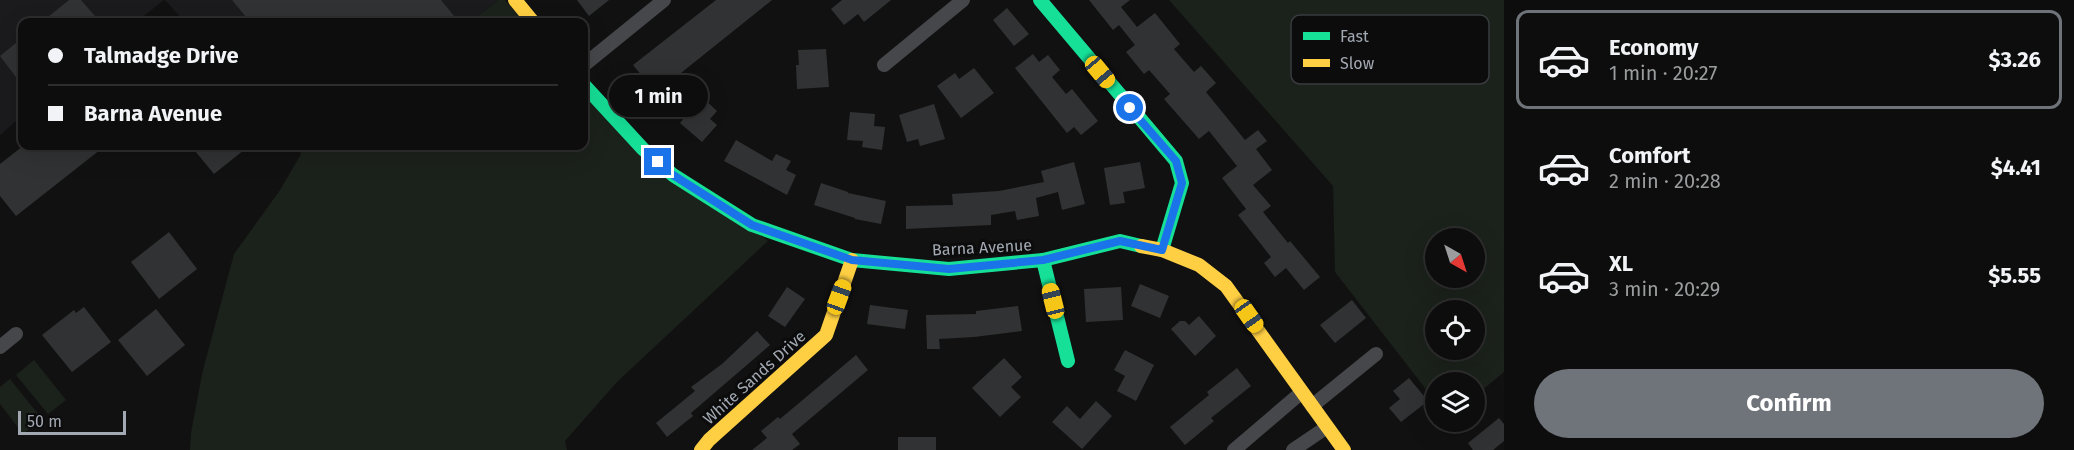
<!DOCTYPE html>
<html lang="en">
<head>
<meta charset="utf-8">
<style>
	body { margin:0; font-family:"Fira Sans",sans-serif; background:#161616; color:#f1f3f6; height:100vh; display:flex; flex-direction:column; font-size:22px; white-space:nowrap }
	* { box-sizing:border-box; margin:0 }
	p { font-size:20px; color:#9a9c9d }
	.icon { flex:none; width:33px; height:33px; fill:none; stroke:currentColor; stroke-width:2; stroke-linecap:round; stroke-linejoin:round }
	.map { position:relative; flex:1; overflow:hidden }
	.panel { display:flex; flex-direction:column; background:#0d0d0d; width:570px }
	.panel>* { flex:none }
	.guide { position:absolute; left:18px; top:18px; width:570px; height:132px; border-radius:12px; box-shadow:0 6px 24px #0002,0 0 0 2px #2d2d2e; display:grid; align-content:center; height:132px; padding:0 30px; background:#0d0d0d }
	.needle { width:39px; rotate:141deg }
	.buttons { position:absolute; left:1425px; top:228px; display:grid; gap:12px }
	.buttons a { display:grid; place-items:center; width:60px; height:60px; border-radius:50%; background:#0d0d0d; box-shadow:0 6px 24px #0002,0 0 0 2px #2d2d2e; font-size:30px }
	.scale { position:absolute; left:18px; bottom:15px; width:108px; box-sizing:border-box; padding-left:6px; border:3px solid #a2a9b2; border-top:0; font-size:16px; line-height:21px; white-space:nowrap; color:#a2a9b2; -webkit-text-stroke:4px #0c0c0d; paint-order:stroke }
	.end { position:absolute; width:27px; height:27px; margin:-14px; border:8px solid #1a73e8; background:#fff; box-shadow:0 0 0 3px #fff }
	.from { border-radius:50% }
	.bubble { position:absolute; height:42px; border-radius:21px; background:#0d0d0d; box-shadow:0 6px 24px #0002,0 0 0 2px #2d2d2e; font-size:20px; font-weight:700; line-height:42px; text-align:center }
	.car { position:absolute; width:18px; height:36px; margin:-18px -9px; border-radius:8px; box-shadow:0 0 4px 2px #0007; background:linear-gradient(#f5c518 24%,#345 0 40%,#f5c518 0 76%,#345 0 86%,#f5c518 0) }
	.guide b { display:flex; align-items:center; gap:21px; height:57px; font-size:22px }
	.guide b+b { border-top:2px solid #2d2d2e }
	.guide i { width:15px; height:15px; background:#f1f3f6 }
	ul { padding:10px 0 0; list-style:none }
	li { display:flex; align-items:center; gap:18px; height:99px; margin:0 12px 9px; padding:0 18px; border:3px solid transparent; border-radius:12px }
	li div { flex:1 }
	li b { display:block; font-size:22px }
	li em { font-style:normal; font-weight:700 }
	li.on { border-color:#6f747a }
	li>.icon { width:54px; height:54px; stroke-width:1.5 }
	.action { display:flex; gap:12px; margin-top:auto; padding:12px 30px }
	.action a { flex:1; height:69px; border-radius:36px; background:#6f747a; color:#fff; font-size:24px; font-weight:700; line-height:69px; text-align:center }
	main { display:flex; flex:1; min-height:0 }
	.map>svg:first-child { display:block }
	.built { fill:#1b1b1d }
	.green { fill:#1b211b; fill-rule:evenodd }
	.building { fill:#313233 }
	.lines { fill:none; stroke-linecap:round; stroke-linejoin:round }
	.street { stroke:#46474a; stroke-width:14 }
	.fast { stroke:#16e098; stroke-width:14 }
	.slow { stroke:#ffcf43; stroke-width:14 }
	.route { stroke:#1a73e8; stroke-width:8 }
	.labels { text-anchor:middle; stroke-width:6; stroke-linejoin:round; paint-order:stroke }
	.street-label { font-size:16px; fill:#a2a9b2; stroke:#0c0c0d }
	.key { fill:#0c0c0d; stroke:#393b3f; stroke-width:1.5 }
	.key-label { font-size:16px; fill:#a2a9b2 }
</style>
</head>
<body>
<main>
<div class="map">
<svg width="1504" height="450" viewBox="0 0 1504 450">
	<rect width="100%" height="100%" fill="#111"/>
	<g class="built">
		<path d="M0 0H164L136 22H22V116L0 135Z"/>
		<path d="M165 0H499L469 22H185Z"/>
	</g>
	<g class="green">
		<path d="M499 0H505L524 22H469Z"/>
		<path d="M1169 0H1504V372L1475 396 1474 382H1436L1435 401 1335 272 1333 186ZM1436 238H1474V278H1436ZM1474 310V350H1436V310Z"/>
		<path d="M584 96 768 241 617 382 565 441 567 450H190L191 433 202 374 234 254 280 190 301 154 299 151 306 146H584Z"/>
		<path d="M34 360 66 400 48 414 16 375Z"/>
		<path d="M10 379 42 419 23 434 0 404V387Z"/>
	</g>
	<g class="building">
		<path d="M69 0H81L100 22H42Z"/>
		<path d="M232 0H441L459 22H250Z"/>
		<path d="M577 0H609L589 16Z"/>
		<path d="M716 0H772L656 93 633 65Z"/>
		<path d="M842 0H891L864 22 858 14 844 25 831 9Z"/>
		<path d="M1089 0H1130L1121 7 1137 27 1155 13 1180 44 1174 49 1194 72 1201 66 1216 83 1206 92 1245 140 1258 130 1267 141 1256 149 1272 170 1253 185 1271 206 1263 212 1288 243 1290 241 1320 277 1304 290 1286 268 1275 277 1264 263 1271 257 1238 215 1246 209 1222 178 1237 166 1209 131 1199 139 1164 99 1170 94 1149 70 1144 74 1126 52 1135 45 1119 25 1113 30Z"/>
		<path d="M1007 8 1029 34 1014 46 993 20Z"/>
		<path d="M22 38V85L0 56Z"/>
		<path d="M826 49 829 87 797 89 796 65H799L798 50Z"/>
		<path d="M1033 54 1039 62 1048 55 1060 70 1052 77 1066 94 1072 89 1098 121 1081 135 1074 127 1067 133 1015 68Z"/>
		<path d="M974 68 994 93 961 118 937 86 955 73 959 79Z"/>
		<path d="M702 97 717 111 710 119 717 125 702 142 680 123Z"/>
		<path d="M934 104 945 139 920 146 918 139 907 142 899 115Z"/>
		<path d="M850 112 875 114 874 126 885 127 882 150 862 147 863 141 847 140Z"/>
		<path d="M736 140 772 161 776 154 791 161 786 170 796 175 787 195 724 161Z"/>
		<path d="M23 146H105L16 216 0 196V164Z"/>
		<path d="M191 146H249L214 174Z"/>
		<path d="M1074 162 1085 204 1062 210 1058 192 1036 198 1039 216 1017 220 1015 211 991 215V225L906 229V206L953 205 952 194 999 191 1044 182 1041 171Z"/>
		<path d="M1140 162 1145 188 1123 192 1125 203 1110 205 1104 168Z"/>
		<path d="M821 183 848 192V193L886 201 881 224 855 219V218L814 205Z"/>
		<path d="M169 232 197 269 159 299 131 262Z"/>
		<path d="M1140 284 1169 296 1160 318 1131 306Z"/>
		<path d="M787 287 805 299 785 327 768 316Z"/>
		<path d="M1121 287 1123 320 1086 322 1084 289Z"/>
		<path d="M1352 300 1366 318 1335 343 1320 325Z"/>
		<path d="M870 305 908 310 905 329 867 324Z"/>
		<path d="M1018 306 1022 331 974 337 939 339 940 349H927L926 315 976 314V311Z"/>
		<path d="M84 307 111 342 72 372 42 335 74 310 76 313Z"/>
		<path d="M156 309 185 345 147 376 118 340Z"/>
		<path d="M1199 316 1216 336 1195 356 1171 329 1180 321H1185L1189 325Z"/>
		<path d="M757 331 770 345 691 413 693 416 667 437 656 423 695 391 691 387 722 364Z"/>
		<path d="M1125 350 1154 365 1136 401 1117 391 1125 376 1114 370Z"/>
		<path d="M856 355 868 370 792 434 800 444 792 450H752L767 438 761 431 778 417 780 419Z"/>
		<path d="M1004 358 1022 377 1011 387 1021 397 1000 417 972 388Z"/>
		<path d="M1237 368 1251 386 1211 418 1214 421 1185 445 1170 427 1209 395 1207 392Z"/>
		<path d="M1409 378 1428 401 1401 422 1389 408 1400 399 1393 391Z"/>
		<path d="M1096 401 1112 416 1082 449 1052 422 1067 406 1080 419Z"/>
		<path d="M1499 418 1504 424V441L1493 450H1473L1468 443Z"/>
		<rect x="898" y="437" width="38" height="13"/>
	</g>
	<g class="lines">
		<g class="street">
			<path d="M584 65 664 0"/>
			<path d="M884 65 963 0"/>
			<path d="M0 347 16 334"/>
			<path d="M1312 406 1376 354"/>
			<path d="M1234 450 1302 392"/>
			<path d="M1293 450 1327 427"/>
		</g>
		<g class="fast">
			<path d="M1040 0 1176 161 1182 183 1162 250"/>
			<path d="M584 85 643 149 673 175 752 225 852 260 949 269 1043 260 1120 241 1141 246"/>
			<path d="M1043 260 1068 361"/>
		</g>
		<g class="slow">
			<path d="M515 0 533 22"/>
			<path d="M1141 246 1162 250 1199 265 1226 286 1344 450"/>
			<path d="M701 450 709 440 826 335 852 260"/>
		</g>
	</g>
	<g class="lines">
		<path class="route" d="M658 162 673 175 752 225 852 260 949 269 1043 260 1120 241 1162 250 1182 183 1176 161 1130 108"/>
	</g>
	<g class="labels">
		<g class="street-label">
			<text transform="translate(982 247) rotate(-3)" y="6">Barna Avenue</text>
			<text transform="translate(754 377) rotate(-42)" y="6">White Sands Drive</text>
		</g>
	</g>
	<rect x="1291" y="15" width="198" height="69" rx="9" class="key"/>
	<rect x="1303" y="32" width="27" height="8" fill="#16e098"/>
	<rect x="1303" y="59" width="27" height="8" fill="#ffcf43"/>
	<g class="key-label">
		<text x="1340" y="42">Fast</text>
		<text x="1340" y="69">Slow</text>
	</g>
</svg>
<div class="buttons">
<a><svg class="needle" viewBox="-14 -14 28 28"><path d="M0-13l5 13h-10z" fill="#e53935"/><path d="M0 13l5-13h-10z" fill="#9a9c9d"/></svg></a>
<a><svg class="icon" aria-label="locate" viewBox="0 0 24 24"><circle cx="12" cy="12" r="6"/><path d="M12 2v4M12 18v4M2 12h4M18 12h4"/></svg></a>
<a><svg class="icon" aria-label="layers" viewBox="0 0 24 24"><path d="M12 4l9 5-9 5-9-5zM3 14l9 5 9-5"/></svg></a>
</div>
<div class="scale">50 m</div>
<i class="end from" style="left:1130px;top:108px"></i>
<i class="end" style="left:658px;top:162px"></i>
<div class="bubble" style="left:609px;top:75px;width:99px">1 min</div>
<i class="car" style="left:1100px;top:72px;rotate:140deg"></i>
<i class="car" style="left:839px;top:297px;rotate:20deg"></i>
<i class="car" style="left:1053px;top:301px;rotate:346deg"></i>
<i class="car" style="left:1249px;top:316px;rotate:145deg"></i>
<div class="guide">
<b><i class="from"></i>Talmadge Drive</b>
<b><i></i>Barna Avenue</b>
</div>
</div>
<section class="panel">
<ul>
<li class="on"><svg class="icon" aria-label="car" viewBox="0 0 24 24"><path d="M5 17H2v-5l4-1 3-4h7l3 4 3 1v5h-3M9 17h6M6 11h13"/><circle cx="7" cy="17" r="2"/><circle cx="17" cy="17" r="2"/></svg><div><b>Economy</b><p>1 min · 20:27</p></div><em>$3.26</em></li>
<li><svg class="icon" aria-label="car" viewBox="0 0 24 24"><path d="M5 17H2v-5l4-1 3-4h7l3 4 3 1v5h-3M9 17h6M6 11h13"/><circle cx="7" cy="17" r="2"/><circle cx="17" cy="17" r="2"/></svg><div><b>Comfort</b><p>2 min · 20:28</p></div><em>$4.41</em></li>
<li><svg class="icon" aria-label="car" viewBox="0 0 24 24"><path d="M5 17H2v-5l4-1 3-4h7l3 4 3 1v5h-3M9 17h6M6 11h13"/><circle cx="7" cy="17" r="2"/><circle cx="17" cy="17" r="2"/></svg><div><b>XL</b><p>3 min · 20:29</p></div><em>$5.55</em></li>
</ul>
<div class="action"><a>Confirm</a></div>
</section>
</main>
</body>
</html>
